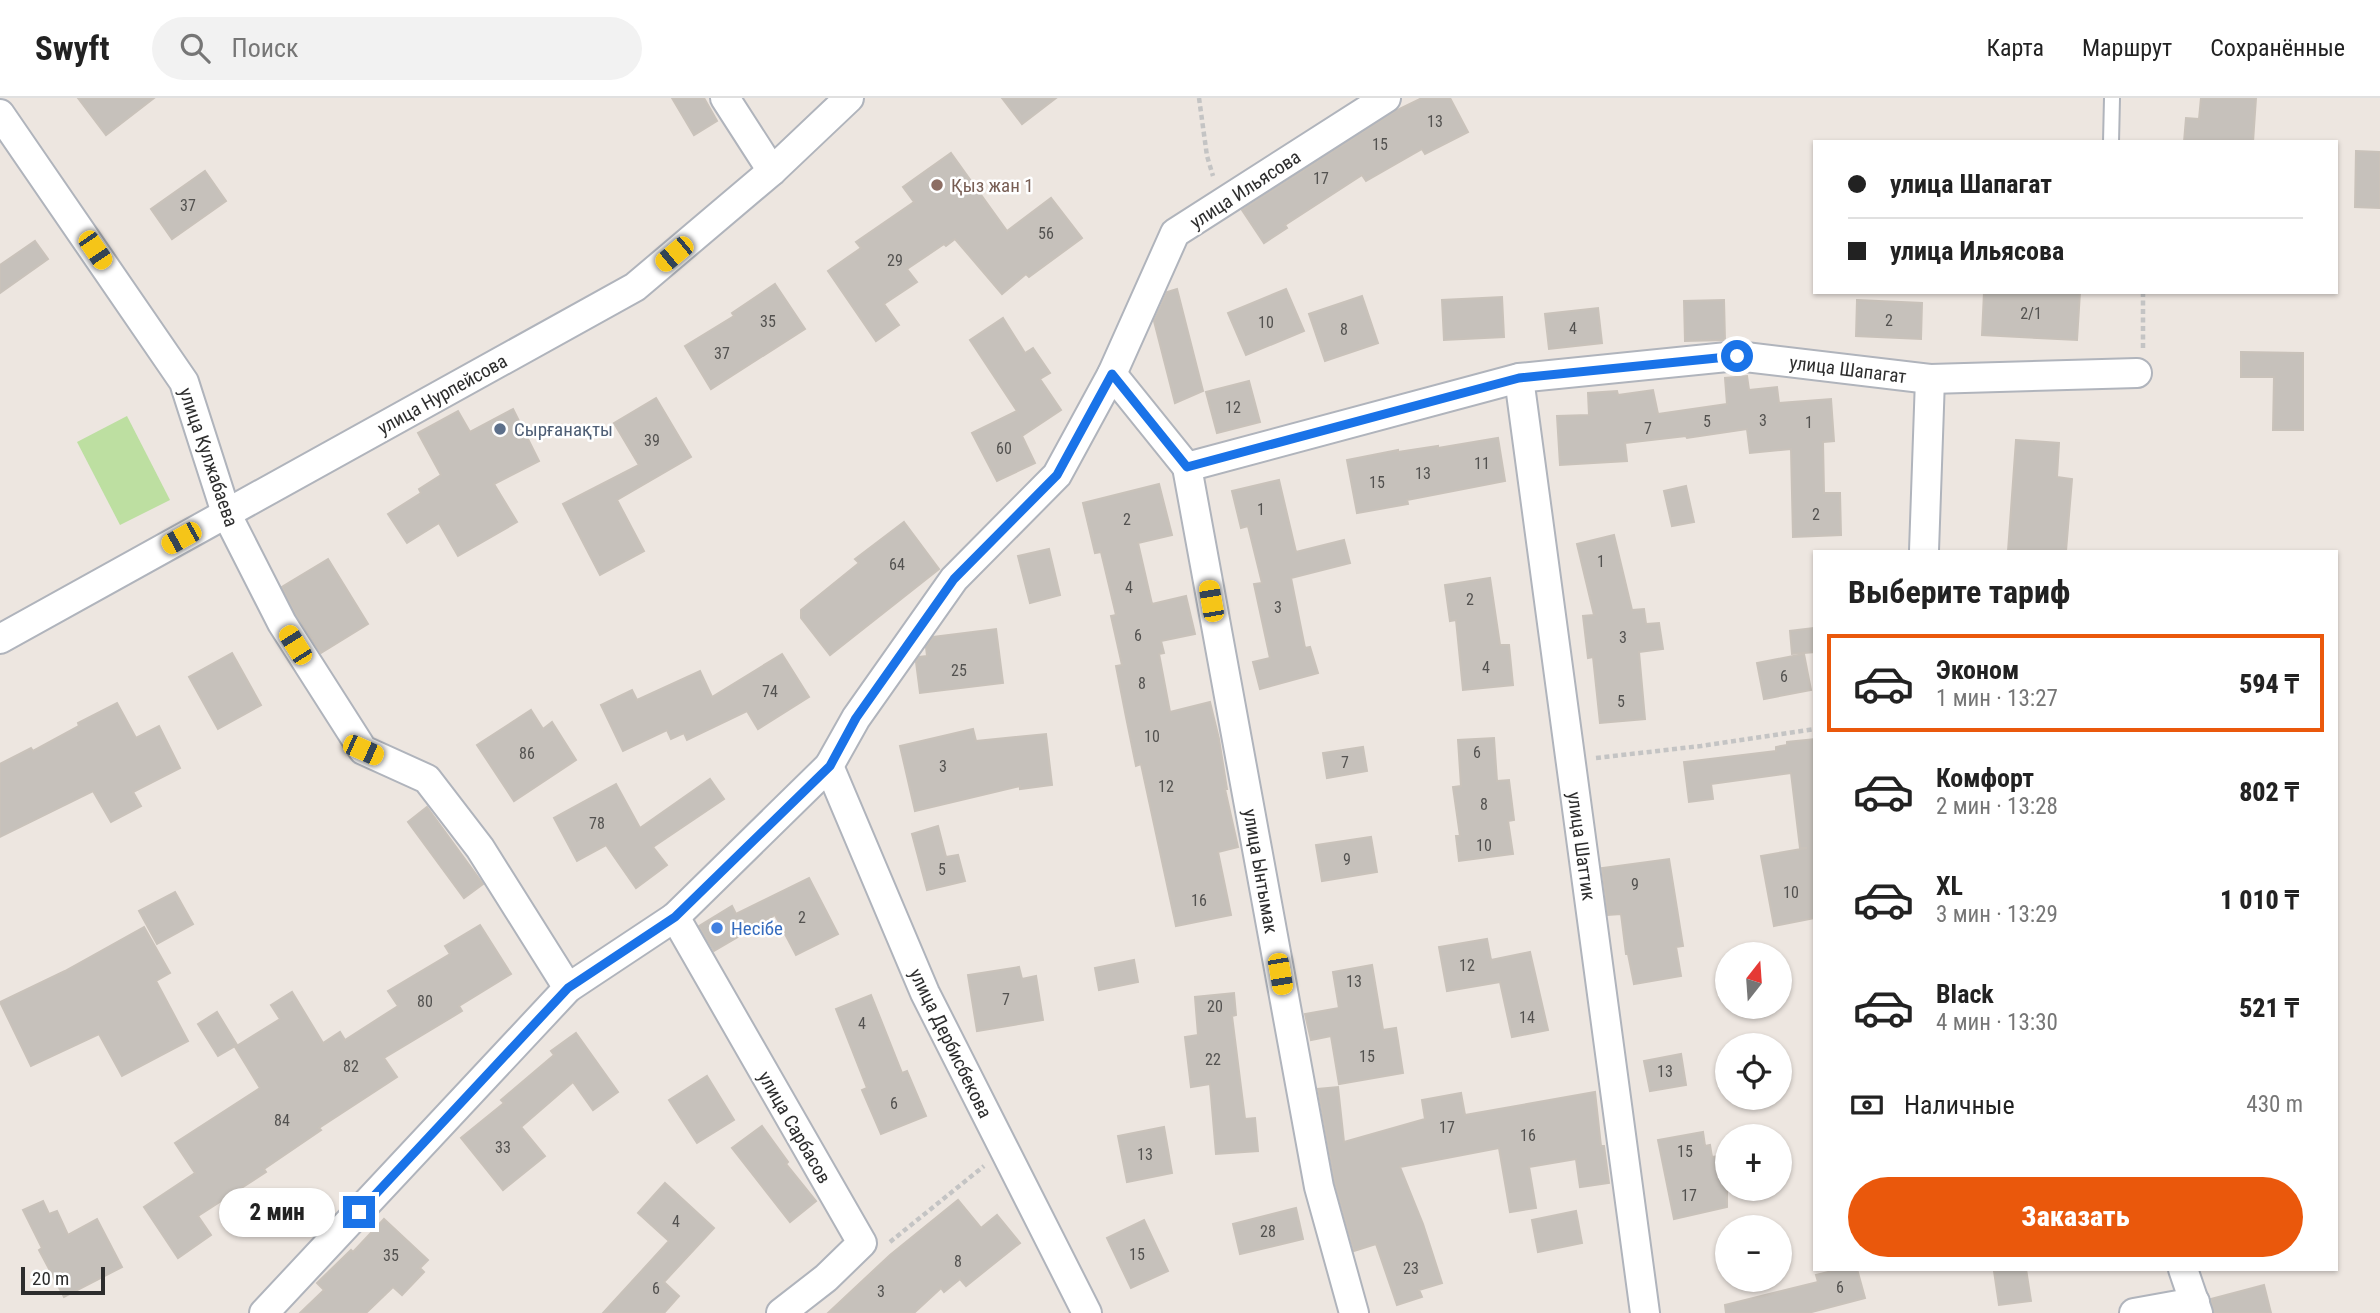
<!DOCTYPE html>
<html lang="ru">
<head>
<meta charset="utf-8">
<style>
	body { margin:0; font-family:"Roboto Condensed",sans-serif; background:#f2f2f2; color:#222; height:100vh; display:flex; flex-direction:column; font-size:26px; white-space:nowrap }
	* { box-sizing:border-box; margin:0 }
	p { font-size:23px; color:#767676 }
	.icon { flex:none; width:38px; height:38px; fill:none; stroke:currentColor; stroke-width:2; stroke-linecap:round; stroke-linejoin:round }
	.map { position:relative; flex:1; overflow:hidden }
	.sheet { position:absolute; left:1813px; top:452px; width:525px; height:721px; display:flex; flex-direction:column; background:#fff; border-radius:0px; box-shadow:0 2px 5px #0004 }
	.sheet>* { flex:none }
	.hud { position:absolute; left:1813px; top:42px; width:525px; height:154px; border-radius:0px; box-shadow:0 2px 5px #0004; display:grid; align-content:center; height:154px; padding:0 35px; background:#fff }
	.needle { width:46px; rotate:17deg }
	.fabs { position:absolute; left:1715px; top:844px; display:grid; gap:14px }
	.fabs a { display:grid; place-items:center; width:77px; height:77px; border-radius:50%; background:#fff; box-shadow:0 2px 5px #0004; font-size:35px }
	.scale { position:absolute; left:21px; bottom:18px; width:84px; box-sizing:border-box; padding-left:7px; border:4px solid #2d2d2d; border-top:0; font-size:19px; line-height:24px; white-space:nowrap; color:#2d2d2d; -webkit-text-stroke:5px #fff; paint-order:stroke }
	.end { position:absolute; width:32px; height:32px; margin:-16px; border:9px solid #1a73e8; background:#fff; box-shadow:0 0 0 4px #fff }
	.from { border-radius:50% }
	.bubble { position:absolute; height:49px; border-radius:24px; background:#fff; box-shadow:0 2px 5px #0004; font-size:23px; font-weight:800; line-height:49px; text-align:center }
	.car { position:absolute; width:21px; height:42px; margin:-21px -10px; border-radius:9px; box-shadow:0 0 5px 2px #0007; background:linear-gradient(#f5c518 24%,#345 0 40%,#f5c518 0 76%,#345 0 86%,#f5c518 0) }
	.hud b { display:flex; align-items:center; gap:24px; height:66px; font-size:26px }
	.hud b+b { border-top:2px solid #e0e0e0 }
	.hud i { width:18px; height:18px; background:#222 }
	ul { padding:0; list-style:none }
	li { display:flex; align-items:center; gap:21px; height:98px; margin:0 14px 10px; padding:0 21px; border:4px solid transparent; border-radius:0px }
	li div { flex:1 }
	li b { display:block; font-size:26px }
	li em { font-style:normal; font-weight:800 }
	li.on { border-color:#ea580c }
	li>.icon { width:63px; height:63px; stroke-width:1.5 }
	h2 { padding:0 35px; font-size:32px; line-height:84px }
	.pay { display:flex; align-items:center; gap:18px; height:77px; padding:0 35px; font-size:26px }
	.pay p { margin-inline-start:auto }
	.cta { display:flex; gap:14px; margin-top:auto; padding:14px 35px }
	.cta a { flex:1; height:80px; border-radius:42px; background:#ea580c; color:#fff; font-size:28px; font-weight:800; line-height:80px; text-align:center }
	header { display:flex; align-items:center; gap:42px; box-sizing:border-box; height:98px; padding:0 35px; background:#fff; border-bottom:2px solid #e0e0e0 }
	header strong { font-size:33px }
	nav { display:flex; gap:38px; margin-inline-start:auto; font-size:24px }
	.search { width:490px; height:63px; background:#f2f2f2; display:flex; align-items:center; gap:18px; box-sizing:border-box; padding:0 24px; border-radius:38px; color:#767676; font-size:26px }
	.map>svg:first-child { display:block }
	.green { fill:#bddfa1 }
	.building { fill:#c6c1bb; stroke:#c9c2ba; stroke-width:2 }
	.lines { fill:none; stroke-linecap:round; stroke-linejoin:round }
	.service-casing { stroke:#b0b4bc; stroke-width:18 }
	.minor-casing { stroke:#b0b4bc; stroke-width:32 }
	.path { stroke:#c4c4c4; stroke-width:4.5; stroke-dasharray:5 3.5; stroke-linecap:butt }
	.service { stroke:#fff; stroke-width:14 }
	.minor { stroke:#fff; stroke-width:28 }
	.route { stroke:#1a73e8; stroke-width:9 }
	.education-dot { fill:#8d6e63; stroke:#fff; stroke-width:2.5 }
	.service-dot { fill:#5c6f8a; stroke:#fff; stroke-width:2.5 }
	.shop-dot { fill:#3f7fe0; stroke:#fff; stroke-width:2.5 }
	.labels { text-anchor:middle; stroke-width:5; stroke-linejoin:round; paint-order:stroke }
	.number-label { font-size:16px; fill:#535250 }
	.education-label { font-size:19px; fill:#785e54; stroke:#fff; text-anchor:start }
	.street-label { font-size:19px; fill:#2d2d2d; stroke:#fff }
	.service-label { font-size:19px; fill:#4e5e75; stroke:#fff; text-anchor:start }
	.shop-label { font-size:19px; fill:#366cbe; stroke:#fff; text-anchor:start }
</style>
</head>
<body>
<header>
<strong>Swyft</strong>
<div class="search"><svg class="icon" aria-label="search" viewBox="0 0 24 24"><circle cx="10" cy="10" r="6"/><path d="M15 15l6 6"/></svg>Поиск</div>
<nav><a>Карта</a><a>Маршрут</a><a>Сохранённые</a></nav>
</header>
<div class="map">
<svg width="2380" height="1215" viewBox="0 0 2380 1215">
	<rect width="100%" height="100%" fill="#ede6e0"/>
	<path class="green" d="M127 318 170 402 120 427 77 344Z"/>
	<g class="building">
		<path d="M78 0H154L106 37Z"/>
		<path d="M672 0H704L717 23 694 37Z"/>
		<path d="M1002 0H1056L1022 26Z"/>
		<path d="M1422 0H1450L1468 34 1425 56 1422 51 1366 83 1362 77 1285 127 1287 130 1264 145 1242 112 1397 12Z"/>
		<path d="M2201 0H2256L2253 44H2184L2186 20 2199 21Z"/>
		<path d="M2356 53 2380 54V110L2355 109Z"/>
		<path d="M951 55 1007 133 1051 100 1082 140 1029 179 1026 176 1002 196 955 141 946 148 944 146 907 171 917 184 884 206 899 227 876 243 828 173 861 150 856 144 914 104 903 89Z"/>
		<path d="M205 73 226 103 172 141 151 111Z"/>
		<path d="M35 143 48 161 0 195V167Z"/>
		<path d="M775 186 805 231 711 291 685 248 734 218 732 215Z"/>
		<path d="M1177 191 1203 293 1175 305 1154 223 1167 194Z"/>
		<path d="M1286 191 1304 233 1246 257 1228 215Z"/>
		<path d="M1984 194H2080L2077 242 1982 237Z"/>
		<path d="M1362 198 1378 245 1325 263 1309 216Z"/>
		<path d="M1502 199 1504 239 1444 242 1442 202Z"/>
		<path d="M1724 202 1725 242 1685 243 1684 203Z"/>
		<path d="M1857 202 1922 205 1921 241 1856 238Z"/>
		<path d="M1598 210 1602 245 1549 251 1545 216Z"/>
		<path d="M1003 220 1025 255 1033 250 1050 275 1040 281 1061 312 1022 338 1035 365 997 383 972 335 1017 313 970 242Z"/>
		<path d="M2241 254 2303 255V332H2273L2274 279H2241Z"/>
		<path d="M1747 278 1749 292 1777 289 1779 305 1831 301 1834 343 1823 344 1824 395H1840L1841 437 1793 439 1791 351 1750 355 1747 331 1687 340 1686 338 1625 345 1627 363 1560 367 1557 318 1589 317 1588 295 1617 293 1618 297 1653 292 1658 316 1727 306 1725 280Z"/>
		<path d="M1249 283 1260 324 1217 335 1206 294Z"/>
		<path d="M656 300 691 359 617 402 644 453 600 477 563 406 639 367 614 325Z"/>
		<path d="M513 311 539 363 494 386 517 424 458 458 439 425 407 445 388 416 421 395 419 391 441 377 418 335 458 313 470 334Z"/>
		<path d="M1498 340 1505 383 1407 402 1408 406 1357 415 1347 362 1398 352V354L1438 348V350Z"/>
		<path d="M2016 342 2059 345 2057 379 2072 381 2066 453H2008Z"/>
		<path d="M1279 382 1296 454 1344 442 1350 465 1291 480 1305 550 1310 549 1318 575 1260 591 1253 564 1270 560 1254 486 1262 485 1248 428 1241 430 1232 393Z"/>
		<path d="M1159 386 1172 437 1138 445 1152 506 1186 498 1195 536 1161 543 1164 555 1159 556 1170 614 1210 604 1219 641 1227 691H1225L1238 749 1218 754 1231 817 1176 828 1141 666 1136 668 1126 619 1116 568 1122 567 1111 518 1116 517 1101 454 1095 455 1083 405Z"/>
		<path d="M1686 388 1694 424 1672 428 1664 393Z"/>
		<path d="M904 424 939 471 830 557 801 520V512L859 465 855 461Z"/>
		<path d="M1614 437 1632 512 1644 511 1646 526 1659 525 1663 551 1639 554 1645 621 1600 625 1593 559 1588 560 1583 518 1594 517 1577 446Z"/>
		<path d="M1049 451 1060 497 1030 505 1018 458Z"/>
		<path d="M328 461 368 526 321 555 296 517 282 489Z"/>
		<path d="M1490 480 1500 547H1509L1513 587 1463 592 1456 522 1450 523 1445 487Z"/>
		<path d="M1815 530V554L1792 556 1790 533Z"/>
		<path d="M996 531 1003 585 920 595 916 564 919 559 927 558 926 549 933 539Z"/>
		<path d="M232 555 261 607 218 631 189 579Z"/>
		<path d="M782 556 809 599 758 631 747 613 687 642 684 635 671 641 667 632 623 653 601 607 632 592 637 602 700 573 712 599Z"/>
		<path d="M1804 556 1811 592 1764 601 1757 565Z"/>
		<path d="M117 605 136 640 159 628 180 670 133 694 141 708 111 724 93 693 0 739V666L31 650 33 653 79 628 78 625Z"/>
		<path d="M531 612 543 631 552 624 576 662 514 703 477 647Z"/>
		<path d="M973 631 976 643 1046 636 1052 687 1020 691V688L915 713 900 648Z"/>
		<path d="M1494 640 1497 683 1509 682 1514 722 1508 723 1513 756 1459 763 1456 738H1460L1453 689 1461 688 1458 642Z"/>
		<path d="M1815 641V820L1774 828 1761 758 1807 750H1800L1791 675 1711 686 1713 701 1689 704 1684 664 1776 653V649L1787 647V644Z"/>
		<path d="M1363 649 1367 673 1327 680 1323 655Z"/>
		<path d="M710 681 724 701 653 749 667 767 636 790 606 747 577 763 554 720 616 686 640 730Z"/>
		<path d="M427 709 483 786 464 800 408 724Z"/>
		<path d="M938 728 946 759 958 757 965 783 927 792 912 736Z"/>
		<path d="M1371 739 1377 774 1322 783 1316 747Z"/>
		<path d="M1669 761 1683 848 1676 849 1681 878 1634 886 1628 856H1626L1621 816 1608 817 1602 770Z"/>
		<path d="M809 780 838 836 796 857 775 817 714 853 699 828 732 808 736 816Z"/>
		<path d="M175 794 193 826 157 846 139 813Z"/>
		<path d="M480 827 511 876 459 908 462 913 384 960 397 979 319 1030 321 1032 264 1071 266 1074 198 1118 211 1137 178 1160 144 1109 195 1075 175 1045 260 990 235 949 280 921 271 907 292 894 323 945 340 934 345 942 398 908 388 893 450 856 445 848Z"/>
		<path d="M144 829 170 875 156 883 188 943 122 978 99 936 31 968 0 904 65 873Z"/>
		<path d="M1487 841 1491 862 1530 854 1548 932 1512 939 1500 884 1447 893 1439 849Z"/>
		<path d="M1134 862 1138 884 1099 892 1095 870Z"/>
		<path d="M1372 867 1383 932 1396 930 1403 975 1339 986 1331 938 1311 942 1305 916 1339 910 1333 874Z"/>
		<path d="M1019 869 1022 881 1036 878 1043 922 977 933 968 877Z"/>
		<path d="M1234 895 1236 917 1232 918 1245 1021 1255 1020 1258 1053 1216 1056 1210 986 1191 989 1185 939 1198 937 1195 899Z"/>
		<path d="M871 897 902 975 907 973 926 1018 881 1036 862 992 867 990 836 911Z"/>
		<path d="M217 914 237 947 218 958 198 926Z"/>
		<path d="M576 935 618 994 593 1012 573 984 521 1029 545 1058 503 1092 461 1040 504 1005 501 1002 554 957 551 953Z"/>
		<path d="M1681 956 1686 987 1650 993 1644 963Z"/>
		<path d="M707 978 734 1022 697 1045 669 1002Z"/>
		<path d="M1338 989 1344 1044 1425 1021 1422 1002 1461 995 1465 1017 1595 994 1601 1048H1604L1609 1085 1580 1089 1576 1061 1529 1069 1536 1110 1510 1114 1499 1050 1400 1069 1423 1126 1442 1185 1419 1192 1422 1199 1397 1207 1376 1146 1354 1153 1335 1085 1318 991Z"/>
		<path d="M762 1028 788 1064 786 1066 816 1103 790 1124 732 1050Z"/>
		<path d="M1164 1029 1172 1075 1127 1084 1118 1038Z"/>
		<path d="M1703 1034 1705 1048 1710 1047 1712 1059 1727 1057V1109L1674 1121 1658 1042Z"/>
		<path d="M665 1085 714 1130 664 1184 679 1198 664 1215H603L669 1143 638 1115Z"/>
		<path d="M958 1102 981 1130 997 1117 1020 1145 966 1188 960 1181 944 1194 941 1190 914 1215H828L890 1157Z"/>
		<path d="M43 1103 49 1116 57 1113 68 1137 97 1121 122 1169 64 1199 39 1152 42 1150 23 1112Z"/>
		<path d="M1296 1110 1303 1141 1240 1156 1233 1126Z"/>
		<path d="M1576 1113 1582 1145 1538 1154 1532 1122Z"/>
		<path d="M384 1121 428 1162 420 1170 424 1174 402 1197 393 1189 366 1215H300L324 1192 317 1185 351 1152 353 1154Z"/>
		<path d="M1144 1122 1168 1173 1131 1190 1107 1140Z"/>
		<path d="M1840 1171H1857L1865 1200 1808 1215H1726L1725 1207 1818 1184 1816 1177Z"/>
		<path d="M2010 1171H2026L2031 1203 1999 1207 1994 1173Z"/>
		<path d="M2264 1187 2271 1215H2214L2211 1201Z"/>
	</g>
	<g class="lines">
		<defs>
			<path id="service" d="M2111 44 2112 0"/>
			<g id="minor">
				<path d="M725 0 772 73"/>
				<path d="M0 16 184 284 226 415 282 525 363 652 427 681 480 750 568 890"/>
				<path d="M1112 276 1187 369 1519 280 1737 258 1930 281 2137 275"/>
				<path d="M1519 280 1645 1215"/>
				<path d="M1187 369 1319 1089 1354 1215"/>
				<path d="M1924 453 1930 281"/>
				<path d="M0 541 635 189 772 73 849 0"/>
				<path d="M829 668 925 895 1087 1215"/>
				<path d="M675 819 862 1145 826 1180 781 1215"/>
				<path d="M2183 1171 2198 1215"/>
				<path d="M264 1215 568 890 675 819 829 668 856 620 954 481 1057 377 1112 276 1175 135 1386 0"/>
				<path d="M2134 1215 2195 1204"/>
			</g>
		</defs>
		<use href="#service" class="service-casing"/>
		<use href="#minor" class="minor-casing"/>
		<g class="path">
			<path d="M1199 0 1207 58 1213 78"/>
			<path d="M2143 250V194"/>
			<path d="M1596 660 1701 648 1815 631"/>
			<path d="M890 1144 984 1068"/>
		</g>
		<use href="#service" class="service"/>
		<use href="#minor" class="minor"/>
	</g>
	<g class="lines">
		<path class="route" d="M359 1114 568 890 675 819 830 668 856 620 954 481 1057 377 1112 276 1187 369 1519 280 1737 258"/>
	</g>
	<circle class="education-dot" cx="937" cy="87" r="7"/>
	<circle class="service-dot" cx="500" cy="331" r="7"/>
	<circle class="shop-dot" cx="717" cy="830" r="7"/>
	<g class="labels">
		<g class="number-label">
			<text x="1435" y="29">13</text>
			<text x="1380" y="52">15</text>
			<text x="1321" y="86">17</text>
			<text x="188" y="113">37</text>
			<text x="1046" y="141">56</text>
			<text x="895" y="168">29</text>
			<text x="2031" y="221">2/1</text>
			<text x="1889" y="228">2</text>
			<text x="768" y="229">35</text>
			<text x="1266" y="230">10</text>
			<text x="1573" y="236">4</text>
			<text x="1344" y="237">8</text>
			<text x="722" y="261">37</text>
			<text x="1233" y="315">12</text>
			<text x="1763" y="328">3</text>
			<text x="1707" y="329">5</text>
			<text x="1809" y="330">1</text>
			<text x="1648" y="336">7</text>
			<text x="652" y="348">39</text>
			<text x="1004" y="356">60</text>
			<text x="1482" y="371">11</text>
			<text x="1423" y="381">13</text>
			<text x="1377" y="390">15</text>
			<text x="1261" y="417">1</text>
			<text x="1816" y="422">2</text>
			<text x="1127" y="427">2</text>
			<text x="1601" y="469">1</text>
			<text x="897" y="472">64</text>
			<text x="1129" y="495">4</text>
			<text x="1470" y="507">2</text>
			<text x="1278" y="515">3</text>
			<text x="1138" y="543">6</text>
			<text x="1623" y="545">3</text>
			<text x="1486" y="575">4</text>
			<text x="959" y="578">25</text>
			<text x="1784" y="584">6</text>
			<text x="1142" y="591">8</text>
			<text x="770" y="599">74</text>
			<text x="1621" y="609">5</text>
			<text x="1152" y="644">10</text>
			<text x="1477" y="660">6</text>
			<text x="527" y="661">86</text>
			<text x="1345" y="670">7</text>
			<text x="943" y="674">3</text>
			<text x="1166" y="694">12</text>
			<text x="1484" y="712">8</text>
			<text x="597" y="731">78</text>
			<text x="1484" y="753">10</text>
			<text x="1347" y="767">9</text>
			<text x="942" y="777">5</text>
			<text x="1635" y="792">9</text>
			<text x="1791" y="800">10</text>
			<text x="1199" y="808">16</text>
			<text x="802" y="825">2</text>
			<text x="1467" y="873">12</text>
			<text x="1354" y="889">13</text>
			<text x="1006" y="907">7</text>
			<text x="425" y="909">80</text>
			<text x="1215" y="914">20</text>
			<text x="1527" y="925">14</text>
			<text x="862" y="931">4</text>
			<text x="1367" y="964">15</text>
			<text x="1213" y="967">22</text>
			<text x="351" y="974">82</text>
			<text x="1665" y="979">13</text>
			<text x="894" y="1011">6</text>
			<text x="282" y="1028">84</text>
			<text x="1447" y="1035">17</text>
			<text x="1528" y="1043">16</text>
			<text x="503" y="1055">33</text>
			<text x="1685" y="1059">15</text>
			<text x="1145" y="1062">13</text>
			<text x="1689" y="1103">17</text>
			<text x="676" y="1129">4</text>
			<text x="1268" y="1139">28</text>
			<text x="1137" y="1162">15</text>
			<text x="391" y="1163">35</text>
			<text x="958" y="1169">8</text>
			<text x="1411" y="1176">23</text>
			<text x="1840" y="1195">6</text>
			<text x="656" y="1196">6</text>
			<text x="881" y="1199">3</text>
		</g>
		<g class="education-label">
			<text x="951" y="94">Қыз жан 1</text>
		</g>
		<g class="street-label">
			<text transform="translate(1245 91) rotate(-33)" y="7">улица Ильясова</text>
			<text transform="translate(1848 271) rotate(7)" y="7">улица Шапагат</text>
			<text transform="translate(442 296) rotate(-29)" y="7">улица Нурпейсова</text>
			<text transform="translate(209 359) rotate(71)" y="7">улица Кулжабаева</text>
			<text transform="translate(1582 748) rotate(82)" y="7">улица Шаттик</text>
			<text transform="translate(1261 773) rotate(80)" y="7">улица Ынтымак</text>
			<text transform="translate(951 945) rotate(64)" y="7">улица Дербисбекова</text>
			<text transform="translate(795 1029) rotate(60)" y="7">улица Сарбасов</text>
		</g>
		<g class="service-label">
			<text x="514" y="338">Сырғанақты</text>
		</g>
		<g class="shop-label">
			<text x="731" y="837">Несібе</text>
		</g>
	</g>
</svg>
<div class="fabs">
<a><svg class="needle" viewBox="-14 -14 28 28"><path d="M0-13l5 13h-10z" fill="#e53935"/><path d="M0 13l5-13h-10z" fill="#767676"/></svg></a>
<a><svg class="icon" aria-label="locate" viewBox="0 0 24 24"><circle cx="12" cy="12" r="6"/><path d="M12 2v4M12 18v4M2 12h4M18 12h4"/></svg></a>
<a>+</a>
<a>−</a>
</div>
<div class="scale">20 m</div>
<i class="end from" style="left:1737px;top:258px"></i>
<i class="end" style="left:359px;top:1114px"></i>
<div class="bubble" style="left:219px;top:1090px;width:116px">2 мин</div>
<i class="car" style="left:95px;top:152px;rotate:146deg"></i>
<i class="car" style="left:674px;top:156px;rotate:230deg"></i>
<i class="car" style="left:181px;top:440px;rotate:241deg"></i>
<i class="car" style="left:1211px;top:503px;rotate:350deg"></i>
<i class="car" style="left:295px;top:547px;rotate:328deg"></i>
<i class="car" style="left:363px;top:652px;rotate:114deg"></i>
<i class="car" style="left:1280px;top:876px;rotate:170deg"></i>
<div class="hud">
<b><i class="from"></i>улица Шапагат</b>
<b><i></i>улица Ильясова</b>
</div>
<section class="sheet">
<h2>Выберите тариф</h2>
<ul>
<li class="on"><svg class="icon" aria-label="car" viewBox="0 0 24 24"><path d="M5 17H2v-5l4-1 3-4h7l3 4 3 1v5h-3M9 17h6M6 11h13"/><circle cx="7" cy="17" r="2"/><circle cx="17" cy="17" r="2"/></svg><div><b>Эконом</b><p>1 мин · 13:27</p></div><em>594 ₸</em></li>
<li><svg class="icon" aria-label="car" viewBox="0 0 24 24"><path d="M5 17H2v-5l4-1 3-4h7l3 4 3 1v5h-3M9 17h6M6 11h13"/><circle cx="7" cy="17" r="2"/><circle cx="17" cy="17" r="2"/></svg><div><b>Комфорт</b><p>2 мин · 13:28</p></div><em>802 ₸</em></li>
<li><svg class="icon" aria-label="car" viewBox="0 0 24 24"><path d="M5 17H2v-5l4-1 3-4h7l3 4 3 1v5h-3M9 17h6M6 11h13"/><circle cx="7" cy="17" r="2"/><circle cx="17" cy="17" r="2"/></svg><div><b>XL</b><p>3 мин · 13:29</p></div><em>1 010 ₸</em></li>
<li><svg class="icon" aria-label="car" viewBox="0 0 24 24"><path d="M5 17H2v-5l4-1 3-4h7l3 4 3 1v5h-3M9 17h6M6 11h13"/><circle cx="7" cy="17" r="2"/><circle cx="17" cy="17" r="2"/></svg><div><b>Black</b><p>4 мин · 13:30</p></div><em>521 ₸</em></li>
</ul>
<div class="pay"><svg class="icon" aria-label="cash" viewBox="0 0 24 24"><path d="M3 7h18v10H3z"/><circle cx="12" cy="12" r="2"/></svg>Наличные<p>430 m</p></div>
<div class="cta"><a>Заказать</a></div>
</section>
</div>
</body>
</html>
